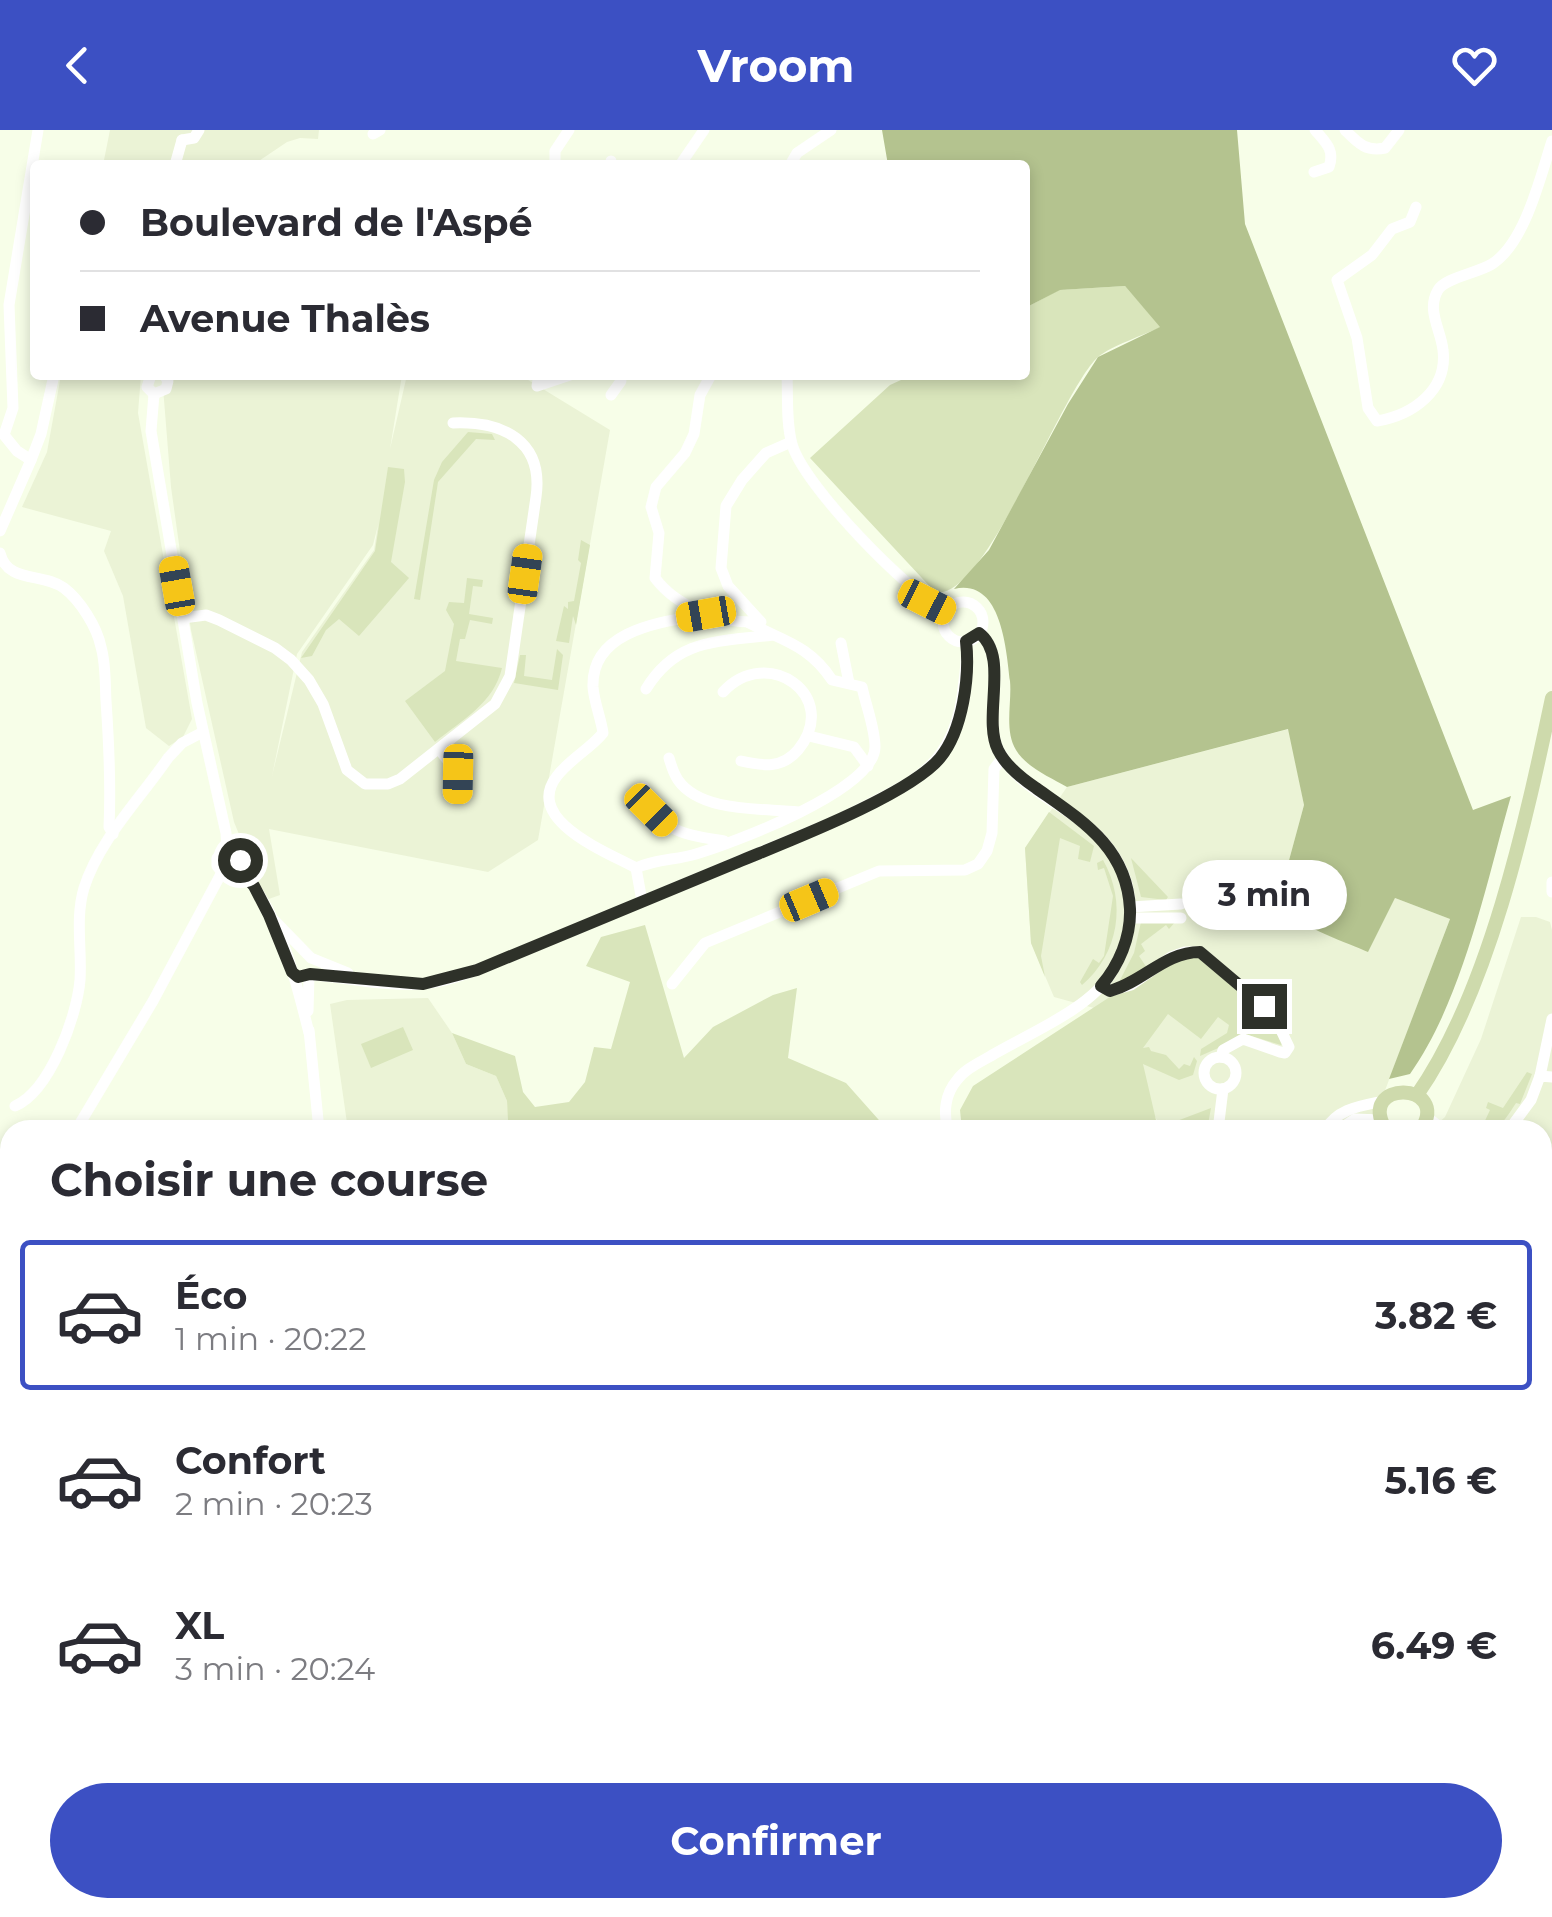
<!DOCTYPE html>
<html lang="fr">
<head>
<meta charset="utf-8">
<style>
  body { margin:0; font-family:Montserrat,sans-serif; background:#f7f7f7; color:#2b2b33; height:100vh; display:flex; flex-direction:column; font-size:38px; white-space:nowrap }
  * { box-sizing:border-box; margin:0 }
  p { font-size:32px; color:#7c7c81 }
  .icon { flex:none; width:55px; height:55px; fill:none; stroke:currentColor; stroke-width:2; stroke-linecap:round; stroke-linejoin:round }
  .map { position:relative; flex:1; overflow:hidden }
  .side { position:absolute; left:0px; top:990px; width:1552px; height:798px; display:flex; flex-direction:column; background:#fff; border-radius:30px 30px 0 0; box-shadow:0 5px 15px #0003 }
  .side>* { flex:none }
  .hud { position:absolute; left:30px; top:30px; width:1000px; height:220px; border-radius:10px; box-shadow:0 5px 15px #0003; display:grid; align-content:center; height:220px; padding:0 50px; background:#fff }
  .end { position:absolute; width:45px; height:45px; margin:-22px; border:12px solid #2e3129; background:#fff; box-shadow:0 0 0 5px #fff }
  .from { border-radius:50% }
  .bubble { position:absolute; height:70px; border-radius:35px; background:#fff; box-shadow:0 5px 15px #0003; font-size:32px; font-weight:700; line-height:70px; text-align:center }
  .car { position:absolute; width:30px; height:60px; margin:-30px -15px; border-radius:12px; box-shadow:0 0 8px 2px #0007; background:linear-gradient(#f5c518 24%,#345 0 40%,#f5c518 0 76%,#345 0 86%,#f5c518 0) }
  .hud b { display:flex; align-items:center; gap:35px; height:95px; font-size:38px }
  .hud b+b { border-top:2px solid #e1e1e2 }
  .hud i { width:25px; height:25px; background:#2b2b33 }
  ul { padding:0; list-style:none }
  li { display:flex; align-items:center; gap:30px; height:150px; margin:0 20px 15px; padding:0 30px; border:5px solid transparent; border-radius:10px }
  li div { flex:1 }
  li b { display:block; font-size:38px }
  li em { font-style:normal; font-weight:700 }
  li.current { border-color:#3c50c3 }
  li>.icon { width:90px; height:90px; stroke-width:1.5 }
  h2 { padding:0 50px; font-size:45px; line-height:120px }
  .action { display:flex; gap:20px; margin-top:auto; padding:20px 50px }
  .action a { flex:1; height:115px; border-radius:60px; background:#3c50c3; color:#fff; font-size:40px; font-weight:700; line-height:115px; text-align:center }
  header { display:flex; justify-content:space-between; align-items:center; height:130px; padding:0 50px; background:#3c50c3; color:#fff; font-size:45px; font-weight:700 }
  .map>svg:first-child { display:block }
</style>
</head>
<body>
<header><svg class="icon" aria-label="back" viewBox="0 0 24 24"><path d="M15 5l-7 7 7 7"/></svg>Vroom<svg class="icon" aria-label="heart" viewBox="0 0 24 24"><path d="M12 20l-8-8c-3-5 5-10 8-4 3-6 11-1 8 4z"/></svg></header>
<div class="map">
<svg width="1552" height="1787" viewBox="0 0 1552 1787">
  <rect width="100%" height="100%" fill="#f7fee8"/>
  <g fill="#ebf3d6" fill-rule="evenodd">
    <path d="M110,0h209l-1,9 -18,-1 -13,4 -34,23h-150z"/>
    <path d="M61,245h80l-3,38 54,306 -9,18 -14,9 -23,-18 -23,-132 -19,-45 7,-20 -89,-24 25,-55z"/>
    <path d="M162,245h240l-12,74 17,-74h113l90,55 -72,410 -50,32 -219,-43 11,66 -14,5 -32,-78 -43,-192 -20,-143zM378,395l-4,25 -72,102 -30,124 25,-122 76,-109z"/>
    <path d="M1289,599l15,76 -16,59 8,6 -6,40 8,11 70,30 27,-53 55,21 -80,211h-208l-61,-117 -7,-5 -40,-11 -23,-54 -6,-95 42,-61z"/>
    <path d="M1521,787h15l14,5 2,8v359l-4,-4 -5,3 -1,-158h-112l15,-13 36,-78z"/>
    <path d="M428,868l24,35 14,31 30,12 11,25 2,19 -15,10h-146l-18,-126 17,-4z"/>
  </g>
  <g fill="#d9e5bb">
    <path d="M1125,156l36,41c-17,8 -50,19 -63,30 -37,33 -113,246 -163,235l-125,-134 80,-73 22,-10h113v-67l34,-18z"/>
    <path d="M468,302l24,2 3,6 -19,-1 -38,43 -18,118 -6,-1 20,-119 8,-18z"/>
    <path d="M388,337l16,2 1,13 -14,80 18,16 -50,58 -20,-17 -13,11 -14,26 -11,2 74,-107z"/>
    <path d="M581,410l9,5 -14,80 -3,-9 -4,27 -13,-2 8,-35 4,3v-7l6,-1 7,-38 -3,-3z"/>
    <path d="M467,448l16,2 -1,7 -9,-1 -4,28 24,4 -1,6 -22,-4 -5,19h-5l-4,22 46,7c-8,35 -41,53 -67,74l-30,-41 40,-30 9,-47 -8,-14 3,-8 15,1z"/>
    <path d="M557,519l6,6 -5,35 -44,-7 6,-28h6l-2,21 28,4z"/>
    <path d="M1049,682l45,34 -4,16 -12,-3 2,-13 -20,-8 -19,118 4,21 -14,-34 -6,-95z"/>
    <path d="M1131,728l37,39 -2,3 -25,-3z"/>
    <path d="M1103,730c24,42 16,94 -21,125l-2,-3 13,-23 6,4 5,-7 9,-60 -9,-28 -6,2 -1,-7z"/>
    <path d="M1176,791l-7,8 -3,-4 -25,19 4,7 -6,5 8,12 -14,11 -15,5 16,-31 7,-31z"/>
    <path d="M645,795l39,133 29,-31 60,-32 24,-7 -9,70 58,25 40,45 29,-2 2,4h-423l14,-10 -1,-19 -11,-25 -30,-12 -14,-31 63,23 8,36 12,15 34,-5 16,-20 9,-35 17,2 19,-67 -44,-16 15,-29z"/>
    <path d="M1189,823c34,4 77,61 95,89l-3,3 -33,-10 -48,21 1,-7 26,-16 2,-8 -11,-8 -17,22 -33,-25 -25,34 6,-1 2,4 15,4 13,14 5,-5 6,2 4,-9 3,4 -4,14 -14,5 -36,-16 13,56 5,7 50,-19 -4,22h-245l-2,-20 13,-24 146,-95z"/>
    <path d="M403,897l10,23 -42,18 -10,-24z"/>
    <path d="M1527,942l5,2 -12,30 -4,-1c-14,21 -15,27 -42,27l3,-4 5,1 8,-17 -4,-2 2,-6 15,6z"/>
  </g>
  <g fill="#b4c38f">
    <path d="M882,0h355l8,94 228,586 38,-14c-25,88 -48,203 -101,278l-21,5 61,-160 -55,-21 -27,54c-17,-8 -72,-26 -78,-42 -5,-12 3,-28 6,-40l-8,-6 16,-59 -16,-76 -221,58c-17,-10 -40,-19 -51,-37 -12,-20 -4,-47 -6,-69 -4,-34 -9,-103 -56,-92l35,-39 79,-146 30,-47 62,-30 -35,-41 -65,4 -35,18v-143h-137z"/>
    <path d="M1548,1155l4,4v583l-9,5 -1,-589z"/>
    <path d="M1231,1778h254l-18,9h-234z"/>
  </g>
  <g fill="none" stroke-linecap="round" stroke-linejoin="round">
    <g stroke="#fff" stroke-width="11">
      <path d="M38,0l-29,175 4,103 -9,27 13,16 14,9 10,-26 13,-59"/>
      <path d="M1345,0c13,13 21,22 40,18l14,-18"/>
      <path d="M373,4l7,-4"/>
      <path d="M182,10l12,-2 5,-8"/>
      <path d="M175,35l7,-25"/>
      <path d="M555,35v-14l14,-21"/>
      <path d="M611,35v-4"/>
      <path d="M680,35l24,-35"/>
      <path d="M790,35l7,-12 34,-23"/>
      <path d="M1314,42l15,-5c6,-17 -3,-24 -14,-37"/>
      <path d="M1416,77l-6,15 -18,7 -20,26 -35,25 20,58 11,70 9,13c36,-6 71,-31 66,-71 -2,-20 -17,-40 -5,-60 6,-12 40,-17 54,-26 33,-21 48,-86 60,-123"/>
      <path d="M151,245l-4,12 7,7"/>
      <path d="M539,245l-2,11 33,-11"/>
      <path d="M711,245l-11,20 -6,39 -9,19 -29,34 -5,20 8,26 -4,45c22,29 64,45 100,44"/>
      <path d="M787,245c1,22 -1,48 5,69 11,41 116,148 154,168"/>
      <path d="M154,264l-3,37 46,272 29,130 1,17"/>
      <path d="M154,264l12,-5 2,-8 -4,-6"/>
      <path d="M611,265l10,-14"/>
      <path d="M0,401l31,-71"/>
      <path d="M0,423c8,31 42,19 64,35 16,12 33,39 37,59 5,17 4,37 5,54 3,43 5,84 3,126l4,7"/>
      <circle cx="963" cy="492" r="20"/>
      <path d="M706,484c-43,8 -115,15 -113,73 1,15 8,31 10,46 -13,16 -33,26 -46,43 -34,44 50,76 79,92 20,-9 40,-8 60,-14 37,-11 179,-64 179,-107 0,-19 -9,-41 -13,-60l-30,-7c-23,-35 -49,-39 -83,-57"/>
      <path d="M183,488l23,-3 13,5 56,28 16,12 18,20 14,24 24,66 18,14h23l12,-5 95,-75 15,-28 26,-179c8,-56 -33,-76 -83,-74"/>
      <path d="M761,492l-33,-36 -7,-18 5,-62 16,-26 24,-27 25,-11"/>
      <path d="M841,513l8,40"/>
      <path d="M646,559c31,-51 72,-47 127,-54"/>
      <path d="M723,562c44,-48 119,4 75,58 -16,19 -35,16 -57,11"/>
      <path d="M809,606l45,11 14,19"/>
      <path d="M439,619l19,25v23"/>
      <path d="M669,628c2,7 5,16 9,22 23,33 85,28 120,32"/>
      <path d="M644,657c13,45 38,47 80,54"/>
      <path d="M239,738c41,44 56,109 70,165"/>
      <path d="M636,738l6,33"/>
      <path d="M222,742l-5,-6v-8l10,-8"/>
      <path d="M1552,752v10"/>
      <path d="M1130,777l51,-3"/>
      <path d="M1131,788h50"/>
      <path d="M275,791l36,37 37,15"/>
      <path d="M311,845c35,2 76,12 110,9 20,-1 42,-9 61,-16l358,-149c63,-34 110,-44 122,-122 2,-19 6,-37 4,-56"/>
      <path d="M672,854l33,-41 174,-72 86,-1 13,-6 9,-13 5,-18 2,-64 9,-12"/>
      <path d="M1101,856l9,5 21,-6 40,-28 14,-5h15l64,54 15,20 10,21 -4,6 -5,-1 -37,-13 -20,11 -2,7"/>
      <path d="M308,881l1,-35"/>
      <path d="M309,900l10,100"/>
      <circle cx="1220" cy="943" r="16"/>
      <path d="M1540,946l12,-57"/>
      <path d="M15,976c35,-15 62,-90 65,-126 2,-31 -5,-62 4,-92 15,-48 56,-89 84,-130l14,-15 21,-11"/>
      <path d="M1427,987l17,13"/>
      <path d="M76,1000l77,-129 69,-129"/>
      <path d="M948,1000c-5,-17 -3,-36 9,-50 9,-12 24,-18 37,-26 36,-21 97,-46 118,-82 16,-27 23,-57 15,-88 -23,-77 -102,-78 -129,-135 -16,-33 12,-93 -19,-116"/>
      <path d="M1218,1000l5,-41"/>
      <path d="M1325,1000c13,-22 36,-24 59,-29"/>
      <path d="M1338,1000l17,-11 26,1"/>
      <path d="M1509,1000l22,-30 9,-24 12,1"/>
      <path d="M0,1089l10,-10"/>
      <path d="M1542,1140l10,-15"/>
      <path d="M3,1244l7,55"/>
      <path d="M0,1376l10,-2"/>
      <path d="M0,1495l10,6"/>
      <path d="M0,1775l10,1"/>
      <path d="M18,1778l76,9"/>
      <path d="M103,1778v9"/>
      <path d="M300,1778l7,9"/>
      <path d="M517,1778l1,9"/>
      <path d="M604,1778l2,9"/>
      <path d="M672,1778l14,9"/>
      <path d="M187,1787l11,-6 14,6"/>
      <path d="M438,1787l5,-9"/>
      <path d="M697,1787l13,-9"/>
    </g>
    <g stroke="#cedaac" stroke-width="14">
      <path d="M1417,965c72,-103 109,-274 135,-397"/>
      <path d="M1386,1000c-31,-51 66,-49 35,0"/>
      <path d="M949,1787l1,-9"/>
    </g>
  </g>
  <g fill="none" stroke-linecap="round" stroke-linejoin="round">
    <path stroke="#2e3129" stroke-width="12" d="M240,730l-2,8 16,18 15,29 23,57 6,5 12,-3 113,10 54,-14c87,-36 174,-72 261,-108 48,-20 170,-66 202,-104 23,-28 30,-82 26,-117l13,-8c31,23 3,84 19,117 8,16 23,28 38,38 45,32 91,59 94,121 1,28 -11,56 -29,77l9,5c33,-9 55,-39 90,-39l64,54"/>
  </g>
</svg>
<i class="end from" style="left:240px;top:730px"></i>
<i class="end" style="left:1264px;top:876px"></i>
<div class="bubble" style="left:1182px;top:730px;width:165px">3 min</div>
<i class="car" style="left:525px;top:444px;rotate:8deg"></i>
<i class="car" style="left:177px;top:456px;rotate:350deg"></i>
<i class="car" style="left:927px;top:472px;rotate:117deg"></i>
<i class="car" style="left:706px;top:484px;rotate:260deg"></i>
<i class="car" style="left:458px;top:644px;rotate:181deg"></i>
<i class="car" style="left:651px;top:680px;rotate:135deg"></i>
<i class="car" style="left:809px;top:770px;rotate:67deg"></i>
<div class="hud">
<b><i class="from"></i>Boulevard de l'Aspé</b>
<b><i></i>Avenue Thalès</b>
</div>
<section class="side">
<h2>Choisir une course</h2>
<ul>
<li class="current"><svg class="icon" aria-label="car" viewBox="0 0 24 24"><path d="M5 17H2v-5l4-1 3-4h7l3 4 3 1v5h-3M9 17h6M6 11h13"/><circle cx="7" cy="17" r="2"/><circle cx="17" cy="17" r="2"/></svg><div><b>Éco</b><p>1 min · 20:22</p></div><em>3.82 €</em></li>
<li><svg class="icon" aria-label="car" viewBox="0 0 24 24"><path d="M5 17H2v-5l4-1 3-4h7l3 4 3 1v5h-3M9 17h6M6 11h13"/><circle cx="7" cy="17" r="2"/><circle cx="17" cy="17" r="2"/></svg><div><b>Confort</b><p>2 min · 20:23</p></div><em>5.16 €</em></li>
<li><svg class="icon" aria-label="car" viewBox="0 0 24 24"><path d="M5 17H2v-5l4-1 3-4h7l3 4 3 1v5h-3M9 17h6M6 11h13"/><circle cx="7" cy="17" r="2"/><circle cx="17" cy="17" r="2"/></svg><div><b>XL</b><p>3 min · 20:24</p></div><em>6.49 €</em></li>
</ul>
<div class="action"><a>Confirmer</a></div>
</section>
</div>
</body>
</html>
